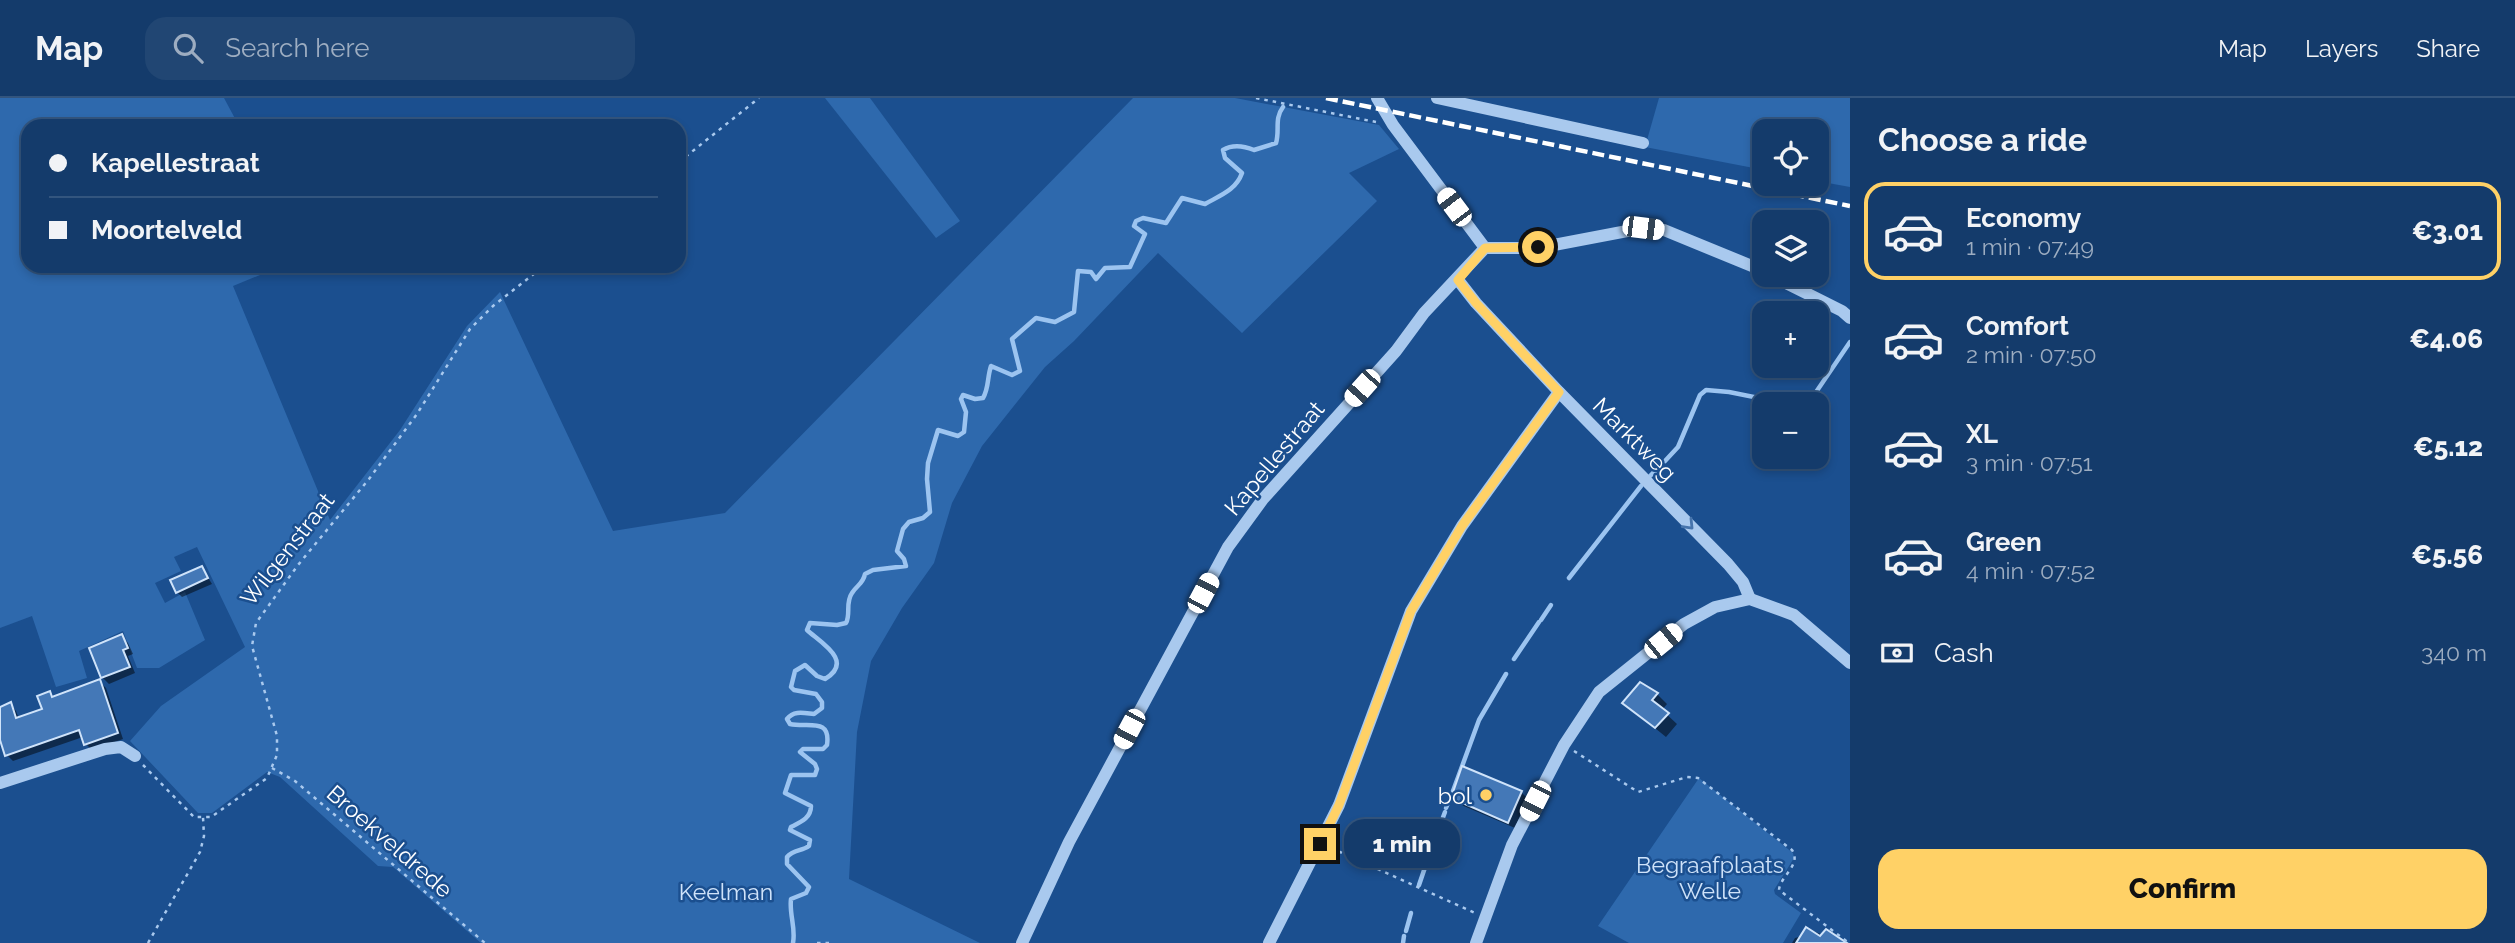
<!DOCTYPE html>
<html lang="en">
<head>
<meta charset="utf-8">
<style>
  body { margin:0; font-family:Raleway,sans-serif; background:#214673; color:#f1f3f6; height:100vh; display:flex; flex-direction:column; font-size:26px; white-space:nowrap }
  * { box-sizing:border-box; margin:0 }
  p { font-size:23px; color:#9dadc1 }
  .icon { flex:none; width:38px; height:38px; fill:none; stroke:currentColor; stroke-width:2; stroke-linecap:round; stroke-linejoin:round }
  .map { position:relative; flex:1; overflow:hidden }
  .drawer { display:flex; flex-direction:column; background:#143b6b; width:665px }
  .drawer>* { flex:none }
  .top-card { position:absolute; left:21px; top:21px; width:665px; height:154px; border-radius:21px; box-shadow:0 4px 10px #0003,0 0 0 2px #33557e; display:grid; align-content:center; height:154px; padding:0 28px; background:#143b6b }
  .buttons { position:absolute; left:1752px; top:21px; display:grid; gap:14px }
  .buttons a { display:grid; place-items:center; width:77px; height:77px; border-radius:14px; background:#143b6b; box-shadow:0 4px 10px #0003,0 0 0 2px #33557e; font-size:35px }
  .end { position:absolute; width:32px; height:32px; margin:-16px; border:9px solid #ffd166; background:#111; box-shadow:0 0 0 4px #111 }
  .from { border-radius:50% }
  .bubble { position:absolute; height:49px; border-radius:21px; background:#143b6b; box-shadow:0 4px 10px #0003,0 0 0 2px #33557e; font-size:23px; font-weight:800; line-height:49px; text-align:center }
  .car { position:absolute; width:21px; height:42px; margin:-21px -10px; border-radius:9px; box-shadow:0 0 5px 2px #0007; background:linear-gradient(#fff 24%,#345 0 40%,#fff 0 76%,#345 0 86%,#fff 0) }
  .top-card b { display:flex; align-items:center; gap:24px; height:66px; font-size:26px }
  .top-card b+b { border-top:2px solid #33557e }
  .top-card i { width:18px; height:18px; background:#f1f3f6 }
  ul { padding:0; list-style:none }
  li { display:flex; align-items:center; gap:21px; height:98px; margin:0 14px 10px; padding:0 14px; border:4px solid transparent; border-radius:21px }
  li div { flex:1 }
  li b { display:block; font-size:26px }
  li em { font-style:normal; font-weight:800 }
  li.on { border-color:#ffd166 }
  li>.icon { width:63px; height:63px; stroke-width:1.5 }
  h2 { padding:0 28px; font-size:32px; line-height:84px }
  .pay { display:flex; align-items:center; gap:18px; height:77px; padding:0 28px; font-size:26px }
  .pay p { margin-inline-start:auto }
  .cta { display:flex; gap:14px; margin-top:auto; padding:14px 28px }
  .cta a { flex:1; height:80px; border-radius:21px; background:#ffd166; color:#111; font-size:28px; font-weight:800; line-height:80px; text-align:center }
  header { display:flex; align-items:center; gap:42px; box-sizing:border-box; height:98px; padding:0 35px; background:#143b6b; border-bottom:2px solid #33557e }
  header strong { font-size:33px }
  nav { display:flex; gap:38px; margin-inline-start:auto; font-size:24px }
  .search { width:490px; height:63px; background:#214673; display:flex; align-items:center; gap:18px; box-sizing:border-box; padding:0 24px; border-radius:21px; color:#9dadc1; font-size:26px }
  main { display:flex; flex:1; min-height:0 }
  .map>svg:first-child { display:block }
</style>
</head>
<body>
<header>
<strong>Map</strong>
<div class="search"><svg class="icon" aria-label="search" viewBox="0 0 24 24"><circle cx="10" cy="10" r="6"/><path d="M15 15l6 6"/></svg>Search here</div>
<nav><a>Map</a><a>Layers</a><a>Share</a></nav>
</header>
<main>
<div class="map">
<svg width="1850" height="845" viewBox="0 0 1850 845">
  <rect width="100%" height="100%" fill="#1b4f8f"/>
  <g fill="#2e69ad">
    <path d="M0,0h224l15,28h-211v140h254l-49,20 97,234 70,-90 67,-104 33,-34 113,239 112,-18 408,-415h102l144,27 20,24 -50,24 28,28 -135,132 -84,-80 -84,88 -29,26 -63,79 -30,57 -18,60 -32,45 -31,53 -14,71 -8,147 131,64h-499l-88,-76 -15,-1 -98,-89 -13,-5 -55,41h-14l-68,-72 31,-35 84,-59 -48,-100 -23,10 7,14 -26,12 10,20 20,-11 20,48 -46,28h-22l-14,-37 -44,20 8,27 -31,9 -24,-71 -32,12z"/>
    <path d="M825,0h45l90,123 -24,17z"/>
    <path d="M1659,0h191v89l-33,-6 -1,-50h-52v39l-119,-23z"/>
    <path d="M1699,680l94,75 1,5 -20,32 1,4 26,19 -18,30h-154l-31,-17z"/>
  </g>
  <g fill="#0007">
    <path d="M202,470l10,16 -30,13 -5,-5z"/>
    <path d="M122,539l6,6 5,11 -5,2 7,17 -26,11 -7,-7z"/>
    <path d="M99,583l7,7 17,51 -31,11 -6,-6 -3,-7 -70,24 -6,-6 -7,-20v-26l10,-5 6,7 3,8 25,-9 6,-16 5,4z"/>
    <path d="M1640,586l17,10 10,10 -5,6 15,14 -11,13 -42,-34z"/>
    <path d="M1521,694l6,6 -12,30 -56,-24 -6,-6z"/>
    <path d="M1807,831l33,12 3,2h-51l3,-5 8,-2z"/>
  </g>
  <g fill="none" stroke-linecap="round" stroke-linejoin="round">
    <g stroke="#9cc4f0" stroke-width="4.5">
      <path d="M1802,306l8,-3 40,-59"/>
      <path d="M1665,363l13,-14 22,-52 6,-5 23,2 60,12"/>
      <path d="M1650,378l9,-9"/>
      <path d="M1569,480l72,-92"/>
      <path d="M1541,522l10,-15"/>
      <path d="M1514,561l25,-37"/>
      <path d="M1453,693l26,-71 27,-46"/>
      <path d="M1446,710l5,-12"/>
      <path d="M1436,738l9,-24"/>
      <path d="M1419,787l15,-44"/>
      <path d="M1406,833l5,-18"/>
      <path d="M793,845c3,-15 -4,-29 -2,-44l15,-6 3,-6 -22,-23v-7c6,-7 15,-6 22,-11l1,-6 -20,-10 1,-3c10,-5 20,-9 20,-21l-26,-13 6,-18h24l2,-6 -2,-5 -15,-12 3,-3h20l4,-4c4,-28 -19,-17 -37,-21l-3,-5c7,-9 17,-6 27,-5l8,-6v-6l-6,-8 -22,-4 -3,-3 4,-16 10,-6 12,11 8,3c30,-18 -5,-37 -18,-49l3,-7 27,2 9,-2c5,-9 -1,-20 6,-30 5,-8 11,-9 13,-19l8,-4 33,-4 -2,-7 -7,-8 6,-22 6,-7 14,-4 7,-6 -3,-33 1,-16 10,-33 20,6 6,-4 2,-20 -5,-13 2,-4 12,4 8,-1c6,-10 4,-20 8,-32l21,9 8,-4 -8,-32 24,-21 19,4 19,-10 4,-41 13,1 5,7 9,-11 25,-1 15,-33 -11,-8 2,-5 7,-3 23,5 16,-25 23,6c16,-9 31,-14 37,-31l-17,-15 -2,-8c10,-6 21,-4 31,0l22,-7c4,-13 -2,-24 7,-36"/>
      <path d="M1403,845l1,-7"/>
    </g>
  </g>
  <g fill="#4478b7" stroke="#cfe3fa" stroke-width="2">
    <path d="M202,468l6,12 -32,15 -6,-13z"/>
    <path d="M122,536l6,14 -5,2 7,17 -29,11 -12,-30z"/>
    <path d="M100,581l18,54 -34,12 -5,-15 -74,26 -5,-16v-33l11,-5 5,16 26,-9 -5,-13 13,-5 2,6z"/>
    <path d="M1640,584l18,11 -6,7 17,13 -14,15 -33,-25z"/>
    <path d="M1462,668l60,25 -14,32 -57,-25z"/>
    <path d="M1806,829l14,9 6,-7 21,14h-51z"/>
  </g>
  <g fill="none" stroke-linecap="round" stroke-linejoin="round">
    <g stroke="#a9c9ee" stroke-width="2.5" stroke-dasharray="3.5 5" stroke-linecap="butt">
      <path d="M1256,0l120,24"/>
      <path d="M679,64l80,-64"/>
      <path d="M1574,653l64,41 49,-15 11,1 94,72c10,15 -12,26 -13,40l70,53"/>
      <path d="M143,667l51,52h17l56,-39 10,-23v-19l-25,-90 4,-23 42,-58 71,-86 48,-65 53,-85 23,-23 51,-40"/>
      <path d="M272,670l23,13 190,162"/>
      <path d="M1331,750l144,65"/>
      <path d="M148,845l52,-91 4,-16 -1,-19"/>
      <path d="M817,845h15"/>
    </g>
    <g stroke="#a9c9ee" stroke-width="12">
      <path d="M1377,0l16,27 92,123"/>
      <path d="M1437,0l206,45"/>
      <path d="M1770,177l72,36 8,7"/>
      <path d="M1458,182l18,23 83,89 169,172 15,18 7,17"/>
      <path d="M0,685l105,-34 16,-2 14,9"/>
      <path d="M1022,845l47,-101 159,-295 35,-48 133,-148 28,-38 61,-65h53l105,-20 21,2 100,41"/>
      <path d="M1269,845l70,-138 72,-194 51,-85 97,-134"/>
      <path d="M1476,845l36,-98 52,-100 35,-53 85,-68 31,-17 35,-8 44,16 56,48"/>
    </g>
    <path stroke="#fff" stroke-width="4.5" stroke-dasharray="12 5" stroke-linecap="butt" d="M1326,0l524,108"/>
  </g>
  <defs><path id="oneway-chevron" d="M-2-3.5L2.5 0L-2 3.5" fill="none" stroke-width="1.6" stroke-linecap="round" stroke-linejoin="round" transform="scale(1.75)"/></defs>
  <use stroke="#4674ac" href="#oneway-chevron" transform="translate(1689 427) rotate(46)"/>
  <g fill="none" stroke-linecap="round" stroke-linejoin="round">
    <path stroke="#ffd166" stroke-width="9" d="M1320,746l19,-39 72,-194 51,-85 97,-134 -83,-89 -18,-23 27,-32 53,-1"/>
  </g>
  <circle fill="#ffd166" stroke="#1b4f8f" stroke-width="2.5" cx="1486" cy="697" r="7"/>
  <g text-anchor="middle" dominant-baseline="central" stroke-width="5" stroke-linejoin="round" paint-order="stroke">
    <g font-size="23" fill="#fff" stroke="#1b4f8f">
      <text transform="translate(1635 341) rotate(45)">Marktweg</text>
      <text transform="translate(1274 360) rotate(-50)">Kapellestraat</text>
      <text transform="translate(287 451) rotate(-52)">Wilgenstraat</text>
      <text transform="translate(390 743) rotate(41)">Broekveldrede</text>
    </g>
    <g font-size="23" fill="#fff" stroke="#1b4f8f" text-anchor="end">
      <text x="1472" y="697">bol</text>
    </g>
    <g font-size="23" fill="#cfe3fa" stroke="#1b4f8f">
      <text x="1710" y="766">Begraafplaats<tspan x="1710" dy="26">Welle</tspan></text>
      <text x="726" y="793">Keelman</text>
    </g>
  </g>
</svg>
<div class="buttons">
<a><svg class="icon" aria-label="locate" viewBox="0 0 24 24"><circle cx="12" cy="12" r="6"/><path d="M12 2v4M12 18v4M2 12h4M18 12h4"/></svg></a>
<a><svg class="icon" aria-label="layers" viewBox="0 0 24 24"><path d="M12 4l9 5-9 5-9-5zM3 14l9 5 9-5"/></svg></a>
<a>+</a>
<a>−</a>
</div>
<i class="end from" style="left:1538px;top:149px"></i>
<i class="end" style="left:1320px;top:746px"></i>
<div class="bubble" style="left:1344px;top:721px;width:116px">1 min</div>
<i class="car" style="left:1454px;top:109px;rotate:323deg"></i>
<i class="car" style="left:1643px;top:130px;rotate:97deg"></i>
<i class="car" style="left:1362px;top:290px;rotate:222deg"></i>
<i class="car" style="left:1203px;top:495px;rotate:28deg"></i>
<i class="car" style="left:1663px;top:543px;rotate:51deg"></i>
<i class="car" style="left:1129px;top:631px;rotate:208deg"></i>
<i class="car" style="left:1535px;top:703px;rotate:207deg"></i>
<div class="top-card">
<b><i class="from"></i>Kapellestraat</b>
<b><i></i>Moortelveld</b>
</div>
</div>
<section class="drawer">
<h2>Choose a ride</h2>
<ul>
<li class="on"><svg class="icon" aria-label="car" viewBox="0 0 24 24"><path d="M5 17H2v-5l4-1 3-4h7l3 4 3 1v5h-3M9 17h6M6 11h13"/><circle cx="7" cy="17" r="2"/><circle cx="17" cy="17" r="2"/></svg><div><b>Economy</b><p>1 min · 07:49</p></div><em>€3.01</em></li>
<li><svg class="icon" aria-label="car" viewBox="0 0 24 24"><path d="M5 17H2v-5l4-1 3-4h7l3 4 3 1v5h-3M9 17h6M6 11h13"/><circle cx="7" cy="17" r="2"/><circle cx="17" cy="17" r="2"/></svg><div><b>Comfort</b><p>2 min · 07:50</p></div><em>€4.06</em></li>
<li><svg class="icon" aria-label="car" viewBox="0 0 24 24"><path d="M5 17H2v-5l4-1 3-4h7l3 4 3 1v5h-3M9 17h6M6 11h13"/><circle cx="7" cy="17" r="2"/><circle cx="17" cy="17" r="2"/></svg><div><b>XL</b><p>3 min · 07:51</p></div><em>€5.12</em></li>
<li><svg class="icon" aria-label="car" viewBox="0 0 24 24"><path d="M5 17H2v-5l4-1 3-4h7l3 4 3 1v5h-3M9 17h6M6 11h13"/><circle cx="7" cy="17" r="2"/><circle cx="17" cy="17" r="2"/></svg><div><b>Green</b><p>4 min · 07:52</p></div><em>€5.56</em></li>
</ul>
<div class="pay"><svg class="icon" aria-label="cash" viewBox="0 0 24 24"><path d="M3 7h18v10H3z"/><circle cx="12" cy="12" r="2"/></svg>Cash<p>340 m</p></div>
<div class="cta"><a>Confirm</a></div>
</section>
</main>
</body>
</html>
